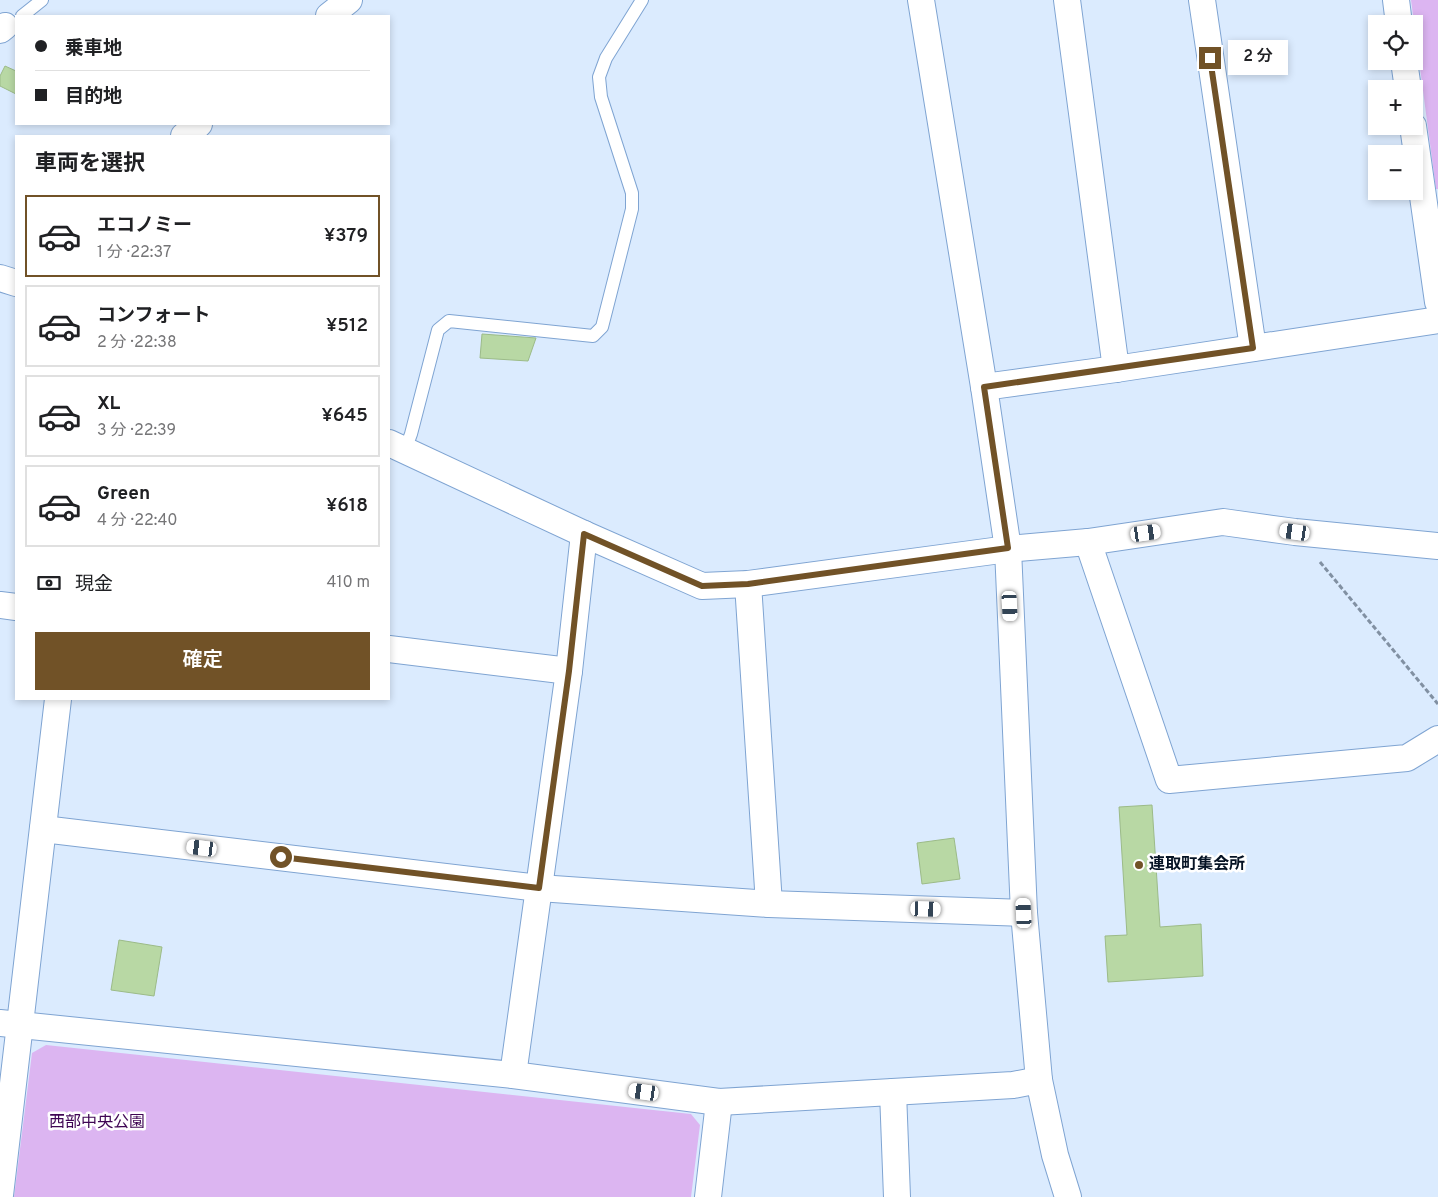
<!DOCTYPE html>
<html lang="ja">
<head>
<meta charset="utf-8">
<style>
  body { margin:0; font-family:Overpass,"Noto Sans JP",sans-serif; background:#f6f6f6; color:#202124; height:100vh; display:flex; flex-direction:column; font-size:19px; white-space:nowrap }
  * { box-sizing:border-box; margin:0 }
  p { font-size:16px; color:#757577 }
  .icon { flex:none; width:28px; height:28px; fill:none; stroke:currentColor; stroke-width:2; stroke-linecap:round; stroke-linejoin:round }
  .map { position:relative; flex:1; overflow:hidden }
  .details { position:absolute; left:15px; top:135px; width:375px; height:565px; display:flex; flex-direction:column; background:#fff; border-radius:0px; box-shadow:0 2px 8px #0003 }
  .details>* { flex:none }
  .banner { position:absolute; left:15px; top:15px; width:375px; height:110px; border-radius:0px; box-shadow:0 2px 8px #0003; display:grid; align-content:center; height:110px; padding:0 20px; background:#fff }
  .tools { position:absolute; left:1368px; top:15px; display:grid; gap:10px }
  .tools a { display:grid; place-items:center; width:55px; height:55px; border-radius:0px; background:#fff; box-shadow:0 2px 8px #0003; font-size:25px }
  .end { position:absolute; width:22px; height:22px; margin:-11px; border:6px solid #715227; background:#fff; box-shadow:0 0 0 2px #fff }
  .from { border-radius:50% }
  .bubble { position:absolute; height:35px; border-radius:0px; background:#fff; box-shadow:0 2px 8px #0003; font-size:16px; font-weight:600; line-height:35px; text-align:center }
  .car { position:absolute; width:15px; height:30px; margin:-15px -8px; border-radius:6px; box-shadow:0 0 4px 1px #0007; background:linear-gradient(#fff 24%,#345 0 40%,#fff 0 76%,#345 0 86%,#fff 0) }
  .banner b { display:flex; align-items:center; gap:18px; height:48px; font-size:19px }
  .banner b+b { border-top:1px solid #e0e0e0 }
  .banner i { width:12px; height:12px; background:#202124 }
  ul { padding:0; list-style:none }
  li { display:flex; align-items:center; gap:15px; height:82px; margin:0 10px 8px; padding:0 10px; border:2px solid #e0e0e0; border-radius:0px }
  li div { flex:1 }
  li b { display:block; font-size:19px }
  li em { font-style:normal; font-weight:600 }
  li.selected { border-color:#715227 }
  li>.icon { width:45px; height:45px; stroke-width:1.5 }
  h2 { padding:0 20px; font-size:22px; line-height:60px }
  .pay { display:flex; align-items:center; gap:12px; height:55px; padding:0 20px; font-size:19px }
  .pay p { margin-inline-start:auto }
  .cta { display:flex; gap:10px; margin-top:auto; padding:10px 20px }
  .cta a { flex:1; height:58px; border-radius:0px; background:#715227; color:#fff; font-size:20px; font-weight:600; line-height:58px; text-align:center }
  .map>svg:first-child { display:block }
</style>
</head>
<body>
<div class="map">
<svg width="1438" height="1197" viewBox="0 0 1438 1197">
  <rect width="100%" height="100%" fill="#dbebfe"/>
  <g fill="#dcb5f1">
    <path d="M1411,0h27v189h-2z"/>
    <path d="M46,1045l645,69 9,11 -9,72h-677l18,-144z"/>
  </g>
  <g fill="#b8d8a4" stroke="#9cbb88">
    <path d="M5,66l11,5v23l-16,-8v-10z"/>
    <path d="M482,334l54,4 -8,23 -48,-3z"/>
    <path d="M1152,805l8,122 41,-3 2,52 -95,6 -3,-46 22,-1 -8,-128z"/>
    <path d="M954,838l6,41 -38,5 -5,-41z"/>
    <path d="M119,940l43,7 -8,49 -43,-6z"/>
  </g>
  <g fill="none" stroke-linecap="round" stroke-linejoin="round">
    <g stroke="#7fa4d2" stroke-width="14">
      <g id="lane">
        <path d="M22,16l20,-16"/>
        <path d="M405,450l6,-16 27,-104 11,-9 144,15 9,-9 30,-118v-16l-31,-96 -2,-20 7,-19 36,-58"/>
      </g>
    </g>
    <g stroke="#7fa4d2" stroke-width="28">
      <g id="street">
        <path d="M921,0l63,387 24,162 16,364 15,167 16,75 13,42"/>
        <path d="M1067,0l49,369"/>
        <path d="M1202,0l51,348"/>
        <path d="M1396,0l3,24"/>
        <path d="M329,16l20,-16"/>
        <path d="M0,30l5,-4"/>
        <path d="M1404,61l4,28"/>
        <path d="M1413,126l25,176"/>
        <path d="M184,136l15,-12"/>
        <path d="M0,278l16,5"/>
        <path d="M984,387l132,-18 322,-49"/>
        <path d="M389,443l195,91 118,52 46,-2 260,-35 80,-7 135,-20 72,10 143,14"/>
        <path d="M1088,542l81,238 238,-22 31,-19"/>
        <path d="M748,584l21,320"/>
        <path d="M0,605l16,2"/>
        <path d="M389,649l180,22"/>
        <path d="M43,829l496,59 230,16 255,9"/>
        <path d="M0,1023l513,52 206,27 294,-17 26,-5"/>
        <path d="M513,1075l56,-404 15,-137"/>
        <path d="M893,1092l4,105"/>
        <path d="M0,1195l58,-496"/>
        <path d="M708,1197l11,-95"/>
      </g>
    </g>
    <path stroke="#8190a2" stroke-width="3" stroke-dasharray="5 2.5" stroke-linecap="butt" d="M1320,562l118,142"/>
    <use href="#lane" stroke="#fff" stroke-width="12"/>
    <use href="#street" stroke="#fff" stroke-width="26"/>
  </g>
  <g fill="none" stroke-linecap="round" stroke-linejoin="round">
    <path stroke="#715227" stroke-width="6" d="M281,857l258,31 30,-217 15,-137 118,52 46,-2 260,-36 -24,-161 269,-39 -43,-290"/>
  </g>
  <circle fill="#715227" stroke="#fff" stroke-width="2" cx="1139" cy="865" r="5"/>
  <g text-anchor="middle" dominant-baseline="central" stroke-width="5" stroke-linejoin="round" paint-order="stroke">
    <g font-size="16" font-weight="bold" fill="#061324" stroke="#fff" text-anchor="start">
      <text x="1149" y="865">連取町集会所</text>
    </g>
    <g font-size="16" fill="#3f0654" stroke="#fff">
      <text x="97" y="1123">西部中央公園</text>
    </g>
  </g>
</svg>
<div class="tools">
<a><svg class="icon" aria-label="locate" viewBox="0 0 24 24"><circle cx="12" cy="12" r="6"/><path d="M12 2v4M12 18v4M2 12h4M18 12h4"/></svg></a>
<a>+</a>
<a>−</a>
</div>
<i class="end from" style="left:281px;top:857px"></i>
<i class="end" style="left:1210px;top:58px"></i>
<div class="bubble" style="left:1228px;top:40px;width:60px">2 分</div>
<i class="car" style="left:1295px;top:532px;rotate:278deg"></i>
<i class="car" style="left:1146px;top:533px;rotate:82deg"></i>
<i class="car" style="left:1010px;top:606px;rotate:177deg"></i>
<i class="car" style="left:202px;top:848px;rotate:277deg"></i>
<i class="car" style="left:926px;top:909px;rotate:92deg"></i>
<i class="car" style="left:1024px;top:913px;rotate:357deg"></i>
<i class="car" style="left:644px;top:1092px;rotate:278deg"></i>
<div class="banner">
<b><i class="from"></i>乗車地</b>
<b><i></i>目的地</b>
</div>
<section class="details">
<h2>車両を選択</h2>
<ul>
<li class="selected"><svg class="icon" aria-label="car" viewBox="0 0 24 24"><path d="M5 17H2v-5l4-1 3-4h7l3 4 3 1v5h-3M9 17h6M6 11h13"/><circle cx="7" cy="17" r="2"/><circle cx="17" cy="17" r="2"/></svg><div><b>エコノミー</b><p>1 分 · 22:37</p></div><em>¥379</em></li>
<li><svg class="icon" aria-label="car" viewBox="0 0 24 24"><path d="M5 17H2v-5l4-1 3-4h7l3 4 3 1v5h-3M9 17h6M6 11h13"/><circle cx="7" cy="17" r="2"/><circle cx="17" cy="17" r="2"/></svg><div><b>コンフォート</b><p>2 分 · 22:38</p></div><em>¥512</em></li>
<li><svg class="icon" aria-label="car" viewBox="0 0 24 24"><path d="M5 17H2v-5l4-1 3-4h7l3 4 3 1v5h-3M9 17h6M6 11h13"/><circle cx="7" cy="17" r="2"/><circle cx="17" cy="17" r="2"/></svg><div><b>XL</b><p>3 分 · 22:39</p></div><em>¥645</em></li>
<li><svg class="icon" aria-label="car" viewBox="0 0 24 24"><path d="M5 17H2v-5l4-1 3-4h7l3 4 3 1v5h-3M9 17h6M6 11h13"/><circle cx="7" cy="17" r="2"/><circle cx="17" cy="17" r="2"/></svg><div><b>Green</b><p>4 分 · 22:40</p></div><em>¥618</em></li>
</ul>
<div class="pay"><svg class="icon" aria-label="cash" viewBox="0 0 24 24"><path d="M3 7h18v10H3z"/><circle cx="12" cy="12" r="2"/></svg>現金<p>410 m</p></div>
<div class="cta"><a>確定</a></div>
</section>
</div>
</body>
</html>
